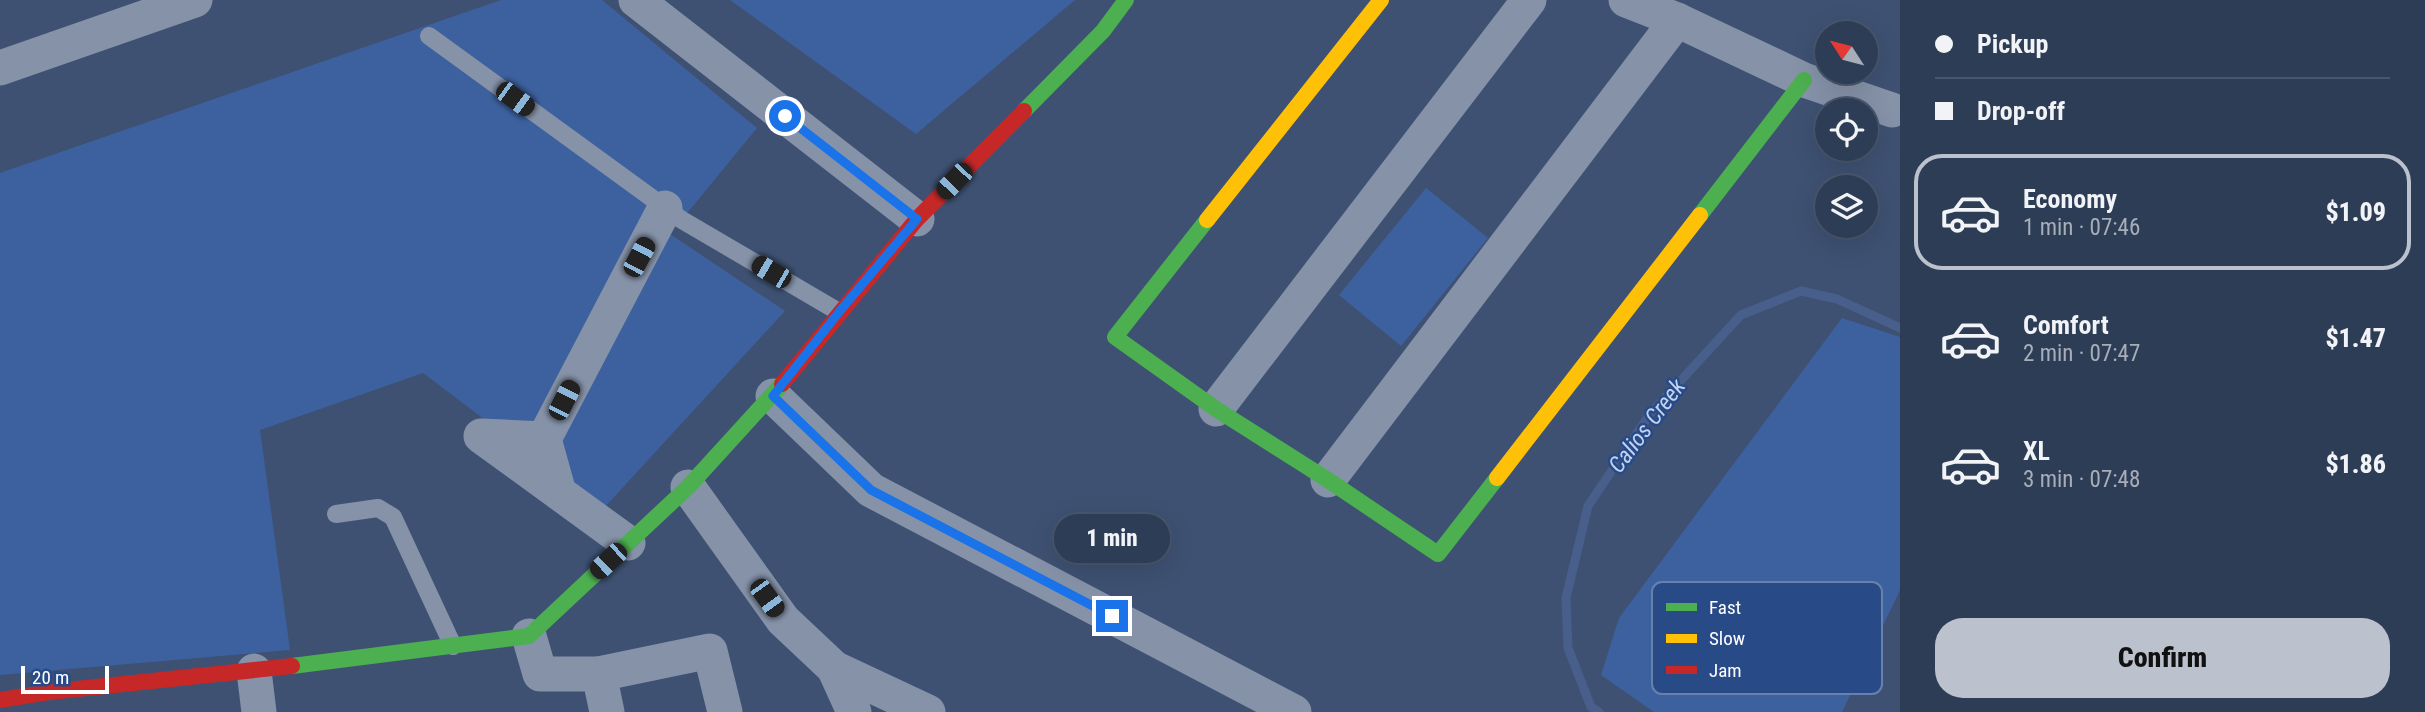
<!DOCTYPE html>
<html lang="en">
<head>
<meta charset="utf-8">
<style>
  body { margin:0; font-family:"Roboto Condensed",sans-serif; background:#36445c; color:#f1f3f6; height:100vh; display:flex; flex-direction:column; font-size:26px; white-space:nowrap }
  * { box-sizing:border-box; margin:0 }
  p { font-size:23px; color:#a7aeb9 }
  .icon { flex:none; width:38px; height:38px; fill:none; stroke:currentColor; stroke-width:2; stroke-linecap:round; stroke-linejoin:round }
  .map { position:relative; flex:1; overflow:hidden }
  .sheet { display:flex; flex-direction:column; background:#2e3d56; width:525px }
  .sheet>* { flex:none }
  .hud { display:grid; align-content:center; height:154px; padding:0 35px; background:#2e3d56 }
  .needle { width:46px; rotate:306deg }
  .tools { position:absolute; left:1815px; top:21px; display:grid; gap:14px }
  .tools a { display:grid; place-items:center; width:63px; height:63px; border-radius:50%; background:#2e3d56; box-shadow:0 7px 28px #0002,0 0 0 2px #49566c; font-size:35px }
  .scale { position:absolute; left:21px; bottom:18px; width:88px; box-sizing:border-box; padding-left:7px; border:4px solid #fff; border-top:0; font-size:19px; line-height:24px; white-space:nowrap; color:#fff; -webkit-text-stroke:5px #284b88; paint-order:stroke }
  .end { position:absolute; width:32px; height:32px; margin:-16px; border:9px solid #1a73e8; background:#fff; box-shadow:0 0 0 4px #fff }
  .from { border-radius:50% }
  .bubble { position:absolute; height:49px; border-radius:24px; background:#2e3d56; box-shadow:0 7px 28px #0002,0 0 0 2px #49566c; font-size:23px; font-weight:800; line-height:49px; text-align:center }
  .car { position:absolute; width:21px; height:42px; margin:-21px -10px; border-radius:9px; box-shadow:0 0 5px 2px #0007; background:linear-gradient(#222 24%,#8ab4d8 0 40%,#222 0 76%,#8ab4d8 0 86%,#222 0) }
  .hud b { display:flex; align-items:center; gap:24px; height:66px; font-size:26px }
  .hud b+b { border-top:2px solid #49566c }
  .hud i { width:18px; height:18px; background:#f1f3f6 }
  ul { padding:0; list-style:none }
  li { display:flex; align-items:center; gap:21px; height:116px; margin:0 14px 10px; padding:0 21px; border:4px solid transparent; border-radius:28px }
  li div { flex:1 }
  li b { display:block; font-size:26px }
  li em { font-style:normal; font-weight:800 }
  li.on { border-color:#bbc2ce }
  li>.icon { width:63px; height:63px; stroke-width:1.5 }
  .action { display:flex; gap:14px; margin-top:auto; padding:14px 35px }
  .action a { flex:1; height:80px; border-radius:28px; background:#bbc2ce; color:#111; font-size:28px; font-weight:800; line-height:80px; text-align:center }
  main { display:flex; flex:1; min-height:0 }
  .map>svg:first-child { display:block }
</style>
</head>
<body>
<main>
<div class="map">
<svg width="1900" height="712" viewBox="0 0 1900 712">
  <rect width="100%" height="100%" fill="#3e5172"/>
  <g fill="#3d619e">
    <path d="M501,0h101l155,128 -87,106 115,77 -182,198 -180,-136 -163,57 30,220 -290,25v-502z"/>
    <path d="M730,0h345l-159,134z"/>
    <path d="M1426,188l62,50 -87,108 -62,-51z"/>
    <path d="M1842,318l58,19v253l-58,122h-188l-53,-37 18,-57z"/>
  </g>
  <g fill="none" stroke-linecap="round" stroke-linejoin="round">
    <path stroke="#475f8a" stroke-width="9" d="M1599,712l-8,-5 -23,-59 -2,-50 22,-92 62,-92 91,-99 60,-24 36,8 63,29"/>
    <g stroke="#8592a8" stroke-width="18">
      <path d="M429,36l253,184 157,92"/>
      <path d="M336,514l42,-6 15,9 60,129"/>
    </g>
    <g stroke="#8592a8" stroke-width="35">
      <path d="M636,0l281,219"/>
      <path d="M1626,0l51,20 127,60 88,30"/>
      <path d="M0,68l195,-68"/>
      <path d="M773,396l98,94 423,222"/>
      <path d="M1216,409l313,-409"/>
      <path d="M544,439l121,-231"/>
      <path d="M1328,480l349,-460"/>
      <path d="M688,487l95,133 51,48 94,44"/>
      <path d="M559,493l-15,-54 -63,-3 147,107"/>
      <path d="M529,636l11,38h59l8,38"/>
      <path d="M834,668l20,44"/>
      <path d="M254,671l5,41"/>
      <path d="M599,674l111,-23 15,61"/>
    </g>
    <g stroke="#4caf50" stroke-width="16">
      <path d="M1024,111l79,-80 23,-31"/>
      <path d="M1700,215l104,-135"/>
      <path d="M1207,220l-92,117 101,72 112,71 110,74 59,-76"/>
      <path d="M292,666l237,-30 159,-149 94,-103"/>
    </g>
    <g stroke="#ffc107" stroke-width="16">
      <path d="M1207,220l174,-220"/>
      <path d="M1497,478l203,-263"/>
    </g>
    <g stroke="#c62828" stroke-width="16">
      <path d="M782,384l135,-165 107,-108"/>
      <path d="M0,700l49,-8 243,-26"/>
    </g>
  </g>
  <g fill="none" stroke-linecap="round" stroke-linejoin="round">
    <path stroke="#1a73e8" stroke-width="9" d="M785,116l132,103 -78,93 -66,84 98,94 241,126"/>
  </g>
  <g text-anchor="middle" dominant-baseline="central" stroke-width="5" stroke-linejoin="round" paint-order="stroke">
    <g font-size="23" font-style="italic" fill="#c1d3f0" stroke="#284b88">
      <text transform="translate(1647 426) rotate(-53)">Calios Creek</text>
    </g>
  </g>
  <rect x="1652" y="582" width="230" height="112" rx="10" fill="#284b88" stroke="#6881ac" stroke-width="2"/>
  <rect x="1666" y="603" width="31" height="8" fill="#4caf50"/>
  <rect x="1666" y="634" width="31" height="9" fill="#ffc107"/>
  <rect x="1666" y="666" width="31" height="8" fill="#c62828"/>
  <g font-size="19" fill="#fff">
    <text x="1709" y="614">Fast</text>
    <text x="1709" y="645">Slow</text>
    <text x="1709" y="677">Jam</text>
  </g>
</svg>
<div class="tools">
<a><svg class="needle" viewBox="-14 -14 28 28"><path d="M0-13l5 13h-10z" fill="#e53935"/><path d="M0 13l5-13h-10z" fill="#a7aeb9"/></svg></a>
<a><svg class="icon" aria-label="locate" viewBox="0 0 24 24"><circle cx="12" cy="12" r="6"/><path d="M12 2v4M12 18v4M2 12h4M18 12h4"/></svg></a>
<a><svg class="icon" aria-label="layers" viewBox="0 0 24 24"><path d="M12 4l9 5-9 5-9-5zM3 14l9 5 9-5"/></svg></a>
</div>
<div class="scale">20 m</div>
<i class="end from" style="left:785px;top:116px"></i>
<i class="end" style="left:1112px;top:616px"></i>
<div class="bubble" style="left:1054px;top:514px;width:116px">1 min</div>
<i class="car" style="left:515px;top:99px;rotate:126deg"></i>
<i class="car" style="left:954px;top:181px;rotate:224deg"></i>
<i class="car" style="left:639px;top:257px;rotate:28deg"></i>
<i class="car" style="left:771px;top:272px;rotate:300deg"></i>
<i class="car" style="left:564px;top:400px;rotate:27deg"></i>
<i class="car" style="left:608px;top:561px;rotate:227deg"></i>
<i class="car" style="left:767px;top:598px;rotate:144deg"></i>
</div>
<section class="sheet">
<div class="hud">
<b><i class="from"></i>Pickup</b>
<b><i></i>Drop-off</b>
</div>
<ul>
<li class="on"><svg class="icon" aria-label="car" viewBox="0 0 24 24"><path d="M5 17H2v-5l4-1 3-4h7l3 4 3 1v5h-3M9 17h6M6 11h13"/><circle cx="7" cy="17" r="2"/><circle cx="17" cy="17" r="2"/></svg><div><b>Economy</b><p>1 min · 07:46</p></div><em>$1.09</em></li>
<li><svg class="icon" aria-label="car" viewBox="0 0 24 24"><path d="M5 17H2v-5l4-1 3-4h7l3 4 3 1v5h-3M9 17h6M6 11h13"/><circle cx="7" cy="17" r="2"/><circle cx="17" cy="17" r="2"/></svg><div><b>Comfort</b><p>2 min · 07:47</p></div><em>$1.47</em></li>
<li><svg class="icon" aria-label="car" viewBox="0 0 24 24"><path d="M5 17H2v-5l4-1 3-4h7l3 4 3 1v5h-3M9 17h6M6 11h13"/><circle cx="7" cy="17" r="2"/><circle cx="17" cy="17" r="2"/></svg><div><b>XL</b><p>3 min · 07:48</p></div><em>$1.86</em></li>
</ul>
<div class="action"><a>Confirm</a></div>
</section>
</main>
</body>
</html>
